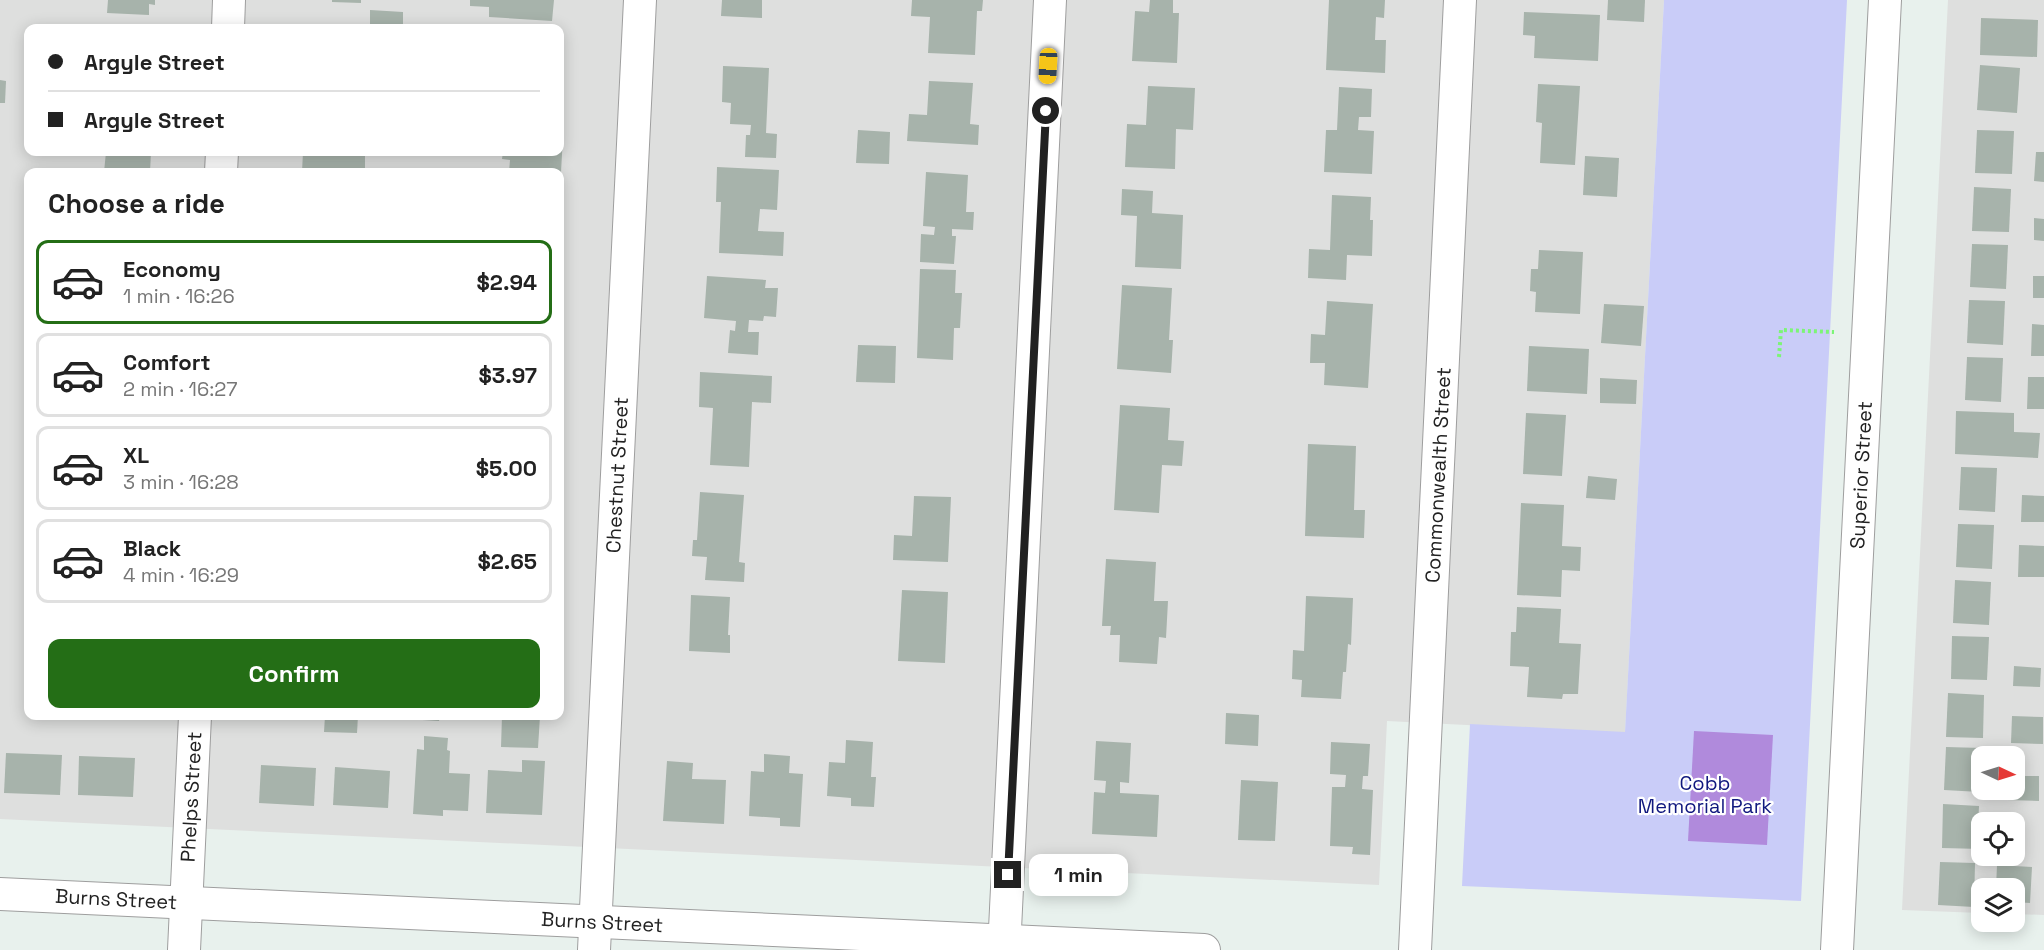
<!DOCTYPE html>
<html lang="en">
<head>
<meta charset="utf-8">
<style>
  body { margin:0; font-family:"Space Grotesk",sans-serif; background:#f2f2f2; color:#222; height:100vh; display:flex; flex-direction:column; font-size:22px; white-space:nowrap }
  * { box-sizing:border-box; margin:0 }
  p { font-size:20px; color:#767676 }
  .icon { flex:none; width:33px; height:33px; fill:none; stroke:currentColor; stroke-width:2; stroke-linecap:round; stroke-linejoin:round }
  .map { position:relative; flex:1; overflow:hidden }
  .panel { position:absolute; left:24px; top:168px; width:540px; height:552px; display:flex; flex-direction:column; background:#fff; border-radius:12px; box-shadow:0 3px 15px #0003 }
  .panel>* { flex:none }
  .top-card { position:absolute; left:24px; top:24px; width:540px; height:132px; border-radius:12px; box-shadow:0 3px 15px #0003; display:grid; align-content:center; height:132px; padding:0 24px; background:#fff }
  .needle { width:39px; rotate:94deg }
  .controls { position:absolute; left:1971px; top:746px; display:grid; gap:12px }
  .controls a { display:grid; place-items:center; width:54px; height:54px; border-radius:12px; background:#fff; box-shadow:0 3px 15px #0003; font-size:30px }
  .end { position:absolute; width:27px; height:27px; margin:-14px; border:8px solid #212121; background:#fff; box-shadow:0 0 0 3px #fff }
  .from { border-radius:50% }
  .bubble { position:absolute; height:42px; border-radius:12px; background:#fff; box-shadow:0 3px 15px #0003; font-size:20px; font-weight:700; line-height:42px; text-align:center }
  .car { position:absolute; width:18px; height:36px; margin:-18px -9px; border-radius:8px; box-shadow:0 0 4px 2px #0007; background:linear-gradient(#f5c518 24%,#345 0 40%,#f5c518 0 76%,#345 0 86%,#f5c518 0) }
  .top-card b { display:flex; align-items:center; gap:21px; height:57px; font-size:22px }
  .top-card b+b { border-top:2px solid #e0e0e0 }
  .top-card i { width:15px; height:15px; background:#222 }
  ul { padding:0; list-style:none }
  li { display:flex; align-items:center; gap:18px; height:84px; margin:0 12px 9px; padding:0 12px; border:3px solid #e0e0e0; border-radius:12px }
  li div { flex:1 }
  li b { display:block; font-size:22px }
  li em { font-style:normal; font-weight:700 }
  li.selected { border-color:#246e16 }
  li>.icon { width:54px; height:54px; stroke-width:1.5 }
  h2 { padding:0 24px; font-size:27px; line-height:72px }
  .cta { display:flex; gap:12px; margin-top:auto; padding:12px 24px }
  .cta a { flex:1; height:69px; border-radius:12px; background:#246e16; color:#fff; font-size:24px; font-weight:700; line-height:69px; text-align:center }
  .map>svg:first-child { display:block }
</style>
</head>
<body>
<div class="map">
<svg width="2044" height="950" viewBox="0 0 2044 950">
  <rect width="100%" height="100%" fill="#e8f1ed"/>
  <g fill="#dedfde" fill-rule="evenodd">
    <path d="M0,0h1664l-39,733 -238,-12 -8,164 -1379,-66zM28,28h532v124h-532zM28,172h532v544h-532z"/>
    <path d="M1948,0h96v915l-29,-1 -1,-26h-32l-1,25 -79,-3zM1982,756h32v33h-32zM1982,822h32v33h-32z"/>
  </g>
  <path fill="#c9ccf8" d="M1664,0h183l-46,901 -339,-15 8,-162 155,8z"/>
  <path fill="#b08adc" d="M1694,731l79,4 -6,110 -79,-4z"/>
  <g fill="#a7b3ab">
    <path d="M108,0h47v5l-6,-1v11l-42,-2z"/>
    <path d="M332,0h29v3l-29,-1z"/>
    <path d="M470,0h84l-2,21 -63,-4v-10l-19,-1z"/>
    <path d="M722,0h40v18l-41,-2z"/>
    <path d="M912,0h71l-1,11h-5l-2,44 -47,-2 2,-36 -19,-1z"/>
    <path d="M1150,0h23v13h6l-2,50 -45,-2 3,-50 14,1z"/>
    <path d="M1329,0h56l-1,18 -8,-1 -1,23h11l-1,33 -59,-3z"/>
    <path d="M1608,0h37l-1,22 -37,-2z"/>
    <path d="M370,10l33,2v16h-33z"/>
    <path d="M1524,12l76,3 -2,46 -64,-3 1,-22 -12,-1z"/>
    <path d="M1981,18l57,2 -1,37 -57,-2z"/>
    <path d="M448,24l37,2v2h-37z"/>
    <path d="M303,25l34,2v1h-34z"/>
    <path d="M560,65h3l-2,27h-1z"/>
    <path d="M1980,65l40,3 -3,45 -40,-3z"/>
    <path d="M723,66l46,2 -3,65 11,1 -1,24 -31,-1 1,-22h4l1,-10 -21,-1 1,-21 -9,-1z"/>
    <path d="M0,80l6,1 -1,22h-5z"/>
    <path d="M929,81l44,2 -3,41 9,1 -1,20 -71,-4 2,-27 18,1z"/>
    <path d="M1538,84l42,2 -5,79 -35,-2 2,-40 -6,-1z"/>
    <path d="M1148,86l47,2 -2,42 -17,-1 -1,40 -50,-2 2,-43 19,1z"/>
    <path d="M1339,87l33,2 -1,28h-12l-1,13 16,1 -2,43 -48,-2 2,-42h11z"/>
    <path d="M560,119h4l-3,53h-52l1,-12 -8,-1 1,-7h57z"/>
    <path d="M858,130l32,2 -1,32 -33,-1z"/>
    <path d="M1977,130l37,1 -2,43 -37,-1z"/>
    <path d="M106,152h45l-1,20h-46z"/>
    <path d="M303,152h49l-1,3 14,1v16h-63z"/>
    <path d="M2036,152h8v30l-10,-1z"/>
    <path d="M1585,156l34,2 -2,39 -34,-2z"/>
    <path d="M717,167l62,3 -2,40 -17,-1 -2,22 26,1 -1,24 -64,-3 2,-51h-5z"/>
    <path d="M926,172l42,3 -2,37h8l-1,18 -21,-1v7h4l-2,28 -34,-2 1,-28 13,1 1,-8 -12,-1z"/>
    <path d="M1974,187l37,2 -2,43 -37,-1z"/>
    <path d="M1122,189l31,2 -1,22 31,2 -2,54 -46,-2 2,-51 -16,-1z"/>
    <path d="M1332,195l39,2 -1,23h3l-1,36 -25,-1 -1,25 -38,-2 1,-29 21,1z"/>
    <path d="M2034,218l10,1v22l-10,-1z"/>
    <path d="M1972,244l36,1 -2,44 -36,-2z"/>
    <path d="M1539,250l44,2 -3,62 -45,-2 1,-20 -6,-1 1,-22h7z"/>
    <path d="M920,269l36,1 -1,23h7l-2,35h-6l-1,32 -36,-2z"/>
    <path d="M707,276l59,4 -1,8h13l-2,29 -12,-1 -1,5 -14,-1 -1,12h11l-1,23 -30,-2 2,-23 5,1 1,-10 -32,-3z"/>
    <rect x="2033" y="276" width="11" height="22"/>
    <path d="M1122,285l50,3 -3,52h4l-2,33 -54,-4z"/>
    <path d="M1969,300l36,1 -2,44 -36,-2z"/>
    <path d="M1327,301l46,3 -5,84 -44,-3 1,-22h-15l1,-29 14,1z"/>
    <path d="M1604,304l40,2 -3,40 -40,-3z"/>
    <path d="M2032,324l12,1v31h-13z"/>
    <path d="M560,328h4l-2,36 -2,-1z"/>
    <path d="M858,345l38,1 -1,37 -39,-1z"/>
    <path d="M1529,346l60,3 -2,45 -60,-3z"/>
    <path d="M1967,357l36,1 -2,44 -36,-2z"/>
    <path d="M700,372l72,4 -1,27 -19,-1 -3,65 -39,-2 3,-57 -14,-1z"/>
    <path d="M2028,377h16v32h-17z"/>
    <path d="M1600,378l37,2 -1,24 -36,-1z"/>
    <path d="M1120,405l50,3 -2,32 16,1 -2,25 -20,-1 -3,48 -45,-3z"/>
    <path d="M1956,411l58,2v19l26,1 -2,25 -83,-4z"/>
    <path d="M1526,413l40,2 -4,61 -39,-2z"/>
    <path d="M1308,444l48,2 -2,64h11l-1,28 -59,-2z"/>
    <path d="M1961,467l36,1 -2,44 -36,-2z"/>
    <path d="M1588,476l29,3 -2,21 -29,-2z"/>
    <path d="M700,492l44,3 -5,67 6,1 -1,19 -39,-2 2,-23 -15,-1 1,-16h4z"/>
    <path d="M2022,495l22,1v26h-23z"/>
    <path d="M914,496l37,1 -3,65 -55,-2 1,-25 18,1z"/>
    <path d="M1521,503l43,2 -2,41 19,1 -1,24 -18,-1 -1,27 -44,-2z"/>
    <path d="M1958,524l36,1 -2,44 -36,-2z"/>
    <path d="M2019,545l25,1v31h-26z"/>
    <path d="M1106,559l50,3 -2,39h14l-2,37 -7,-1 -2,27 -38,-2 1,-27h-10l1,-9h-9z"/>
    <path d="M1955,580l36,2 -2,43 -36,-2z"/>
    <path d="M902,590l46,2 -3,71 -47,-2z"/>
    <path d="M691,595l39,2 -2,38h2v18l-41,-2z"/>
    <path d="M1306,596l47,2 -2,47 -3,-1 -2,28h-3l-2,27 -40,-2 1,-17 -10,-1 1,-29 11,1z"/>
    <path d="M1517,607l44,2 -2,34 22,1 -3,50h-15l-1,5 -35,-2 2,-30 -19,-1 1,-34h5z"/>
    <path d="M1952,636l37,1 -2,43 -36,-1z"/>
    <path d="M2014,666l27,2 -1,19 -27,-1z"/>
    <path d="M1948,693l36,2 -1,43 -37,-1z"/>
    <path d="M1226,713l33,2 -1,31 -33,-2z"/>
    <path d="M325,716h33l-1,17 -33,-1z"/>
    <path d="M406,716h34l-1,5 -33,-2z"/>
    <path d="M502,716h38l-2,32 -37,-1z"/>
    <path d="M2012,716l31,1v27l-32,-1z"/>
    <path d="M424,736l24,2 -1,12 3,1 -1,22 21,1 -2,37 -25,-1v6l-30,-2 4,-65 7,1z"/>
    <path d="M846,740l27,2 -2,35h5l-2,30 -23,-1v-8l-24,-2 2,-34 16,1z"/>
    <path d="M1096,741l35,2 -2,40 -9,-1v11l39,2 -2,42 -65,-3 2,-42 11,1 1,-12 -12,-1z"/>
    <path d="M1331,742l39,2 -2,32h-5l-1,13 11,1 -3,65 -18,-1 1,-7 -23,-1 2,-59h13l1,-12 -16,-1z"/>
    <path d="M1946,747l36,1 -2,44 -36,-2z"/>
    <path d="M6,753l56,2 -2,40 -56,-2z"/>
    <path d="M764,754l26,2 -1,17 14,1 -3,53 -20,-1v-8l-31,-2 2,-45 13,1z"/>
    <path d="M79,756l56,2 -2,39 -55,-2z"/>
    <path d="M522,760l23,1 -3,54 -56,-2 2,-43 34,2z"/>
    <path d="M667,761l26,2 -1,16 34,1 -2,44 -61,-3z"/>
    <path d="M261,765l55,3 -2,38 -55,-3z"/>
    <path d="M335,767l55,4 -2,37 -55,-3z"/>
    <path d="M2014,776h25v25l-32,-1v-11h7z"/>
    <path d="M1241,780l37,2 -3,59 -37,-1z"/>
    <path d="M1943,804l36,2 -1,20h4v23l-40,-1z"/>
    <path d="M1940,862l35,1 -1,44 -36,-2z"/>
    <path d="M1997,865l35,2 -2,36 -16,-1v-14h-18z"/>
  </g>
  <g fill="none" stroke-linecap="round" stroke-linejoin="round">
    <g stroke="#9e9e9e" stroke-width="34">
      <g id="minor">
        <path d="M228,28l1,-28"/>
        <path d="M221,172l1,-20"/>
        <path d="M0,894l1204,56"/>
        <path d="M184,950l11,-234"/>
        <path d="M594,950l46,-950"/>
        <path d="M1004,950l46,-950"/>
        <path d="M1415,950l45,-950"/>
        <path d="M1837,950l48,-950"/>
      </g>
    </g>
    <path stroke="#7cf576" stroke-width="4" stroke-dasharray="3 3" stroke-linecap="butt" d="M1779,357l2,-27 53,2"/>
    <use href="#minor" stroke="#fff" stroke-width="32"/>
  </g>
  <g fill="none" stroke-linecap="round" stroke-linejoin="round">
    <path stroke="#212121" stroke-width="8" d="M1008,875l38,-764"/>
  </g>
  <g text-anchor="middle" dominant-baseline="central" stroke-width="4.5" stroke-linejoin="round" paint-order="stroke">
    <g font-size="20" fill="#212121" stroke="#fff">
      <text transform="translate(617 475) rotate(-87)">Chestnut Street</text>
      <text transform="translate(1438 475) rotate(-87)">Commonwealth Street</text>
      <text transform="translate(1861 475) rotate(-87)">Superior Street</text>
      <text transform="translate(191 797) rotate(-87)">Phelps Street</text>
      <text transform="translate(116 899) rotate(3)">Burns Street</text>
      <text transform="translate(602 922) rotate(3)">Burns Street</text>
    </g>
    <g font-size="20" fill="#10187e" stroke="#fff">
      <text x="1705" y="783">Cobb<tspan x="1705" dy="23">Memorial Park</tspan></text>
    </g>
  </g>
</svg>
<div class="controls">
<a><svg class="needle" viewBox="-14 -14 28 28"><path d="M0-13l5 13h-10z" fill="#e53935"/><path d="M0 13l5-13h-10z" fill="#767676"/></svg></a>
<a><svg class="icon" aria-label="locate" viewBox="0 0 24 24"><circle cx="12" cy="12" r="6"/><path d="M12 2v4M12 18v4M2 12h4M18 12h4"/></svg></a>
<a><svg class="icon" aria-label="layers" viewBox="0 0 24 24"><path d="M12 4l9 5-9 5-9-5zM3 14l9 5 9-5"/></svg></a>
</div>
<i class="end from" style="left:1046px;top:111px"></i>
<i class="end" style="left:1008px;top:875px"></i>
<div class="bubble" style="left:1029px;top:854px;width:99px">1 min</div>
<i class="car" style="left:1048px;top:66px;rotate:183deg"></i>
<div class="top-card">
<b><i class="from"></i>Argyle Street</b>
<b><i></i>Argyle Street</b>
</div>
<section class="panel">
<h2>Choose a ride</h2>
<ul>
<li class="selected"><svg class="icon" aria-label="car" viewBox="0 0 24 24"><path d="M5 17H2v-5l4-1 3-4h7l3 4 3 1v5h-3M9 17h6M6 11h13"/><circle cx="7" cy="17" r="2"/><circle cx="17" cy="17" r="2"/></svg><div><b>Economy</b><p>1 min · 16:26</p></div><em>$2.94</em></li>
<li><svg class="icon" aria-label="car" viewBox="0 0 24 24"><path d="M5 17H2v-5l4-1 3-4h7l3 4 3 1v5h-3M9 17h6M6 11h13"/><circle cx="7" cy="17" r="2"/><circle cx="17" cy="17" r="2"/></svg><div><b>Comfort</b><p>2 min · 16:27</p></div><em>$3.97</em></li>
<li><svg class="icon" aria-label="car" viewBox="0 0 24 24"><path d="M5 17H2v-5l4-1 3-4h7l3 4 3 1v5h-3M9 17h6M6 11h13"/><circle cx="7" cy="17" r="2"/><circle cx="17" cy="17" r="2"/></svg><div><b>XL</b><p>3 min · 16:28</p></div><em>$5.00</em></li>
<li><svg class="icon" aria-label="car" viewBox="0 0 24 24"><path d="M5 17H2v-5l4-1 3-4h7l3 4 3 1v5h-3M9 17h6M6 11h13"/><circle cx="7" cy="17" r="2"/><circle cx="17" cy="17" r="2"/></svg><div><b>Black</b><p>4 min · 16:29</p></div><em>$2.65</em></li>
</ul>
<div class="cta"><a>Confirm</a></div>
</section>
</div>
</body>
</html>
